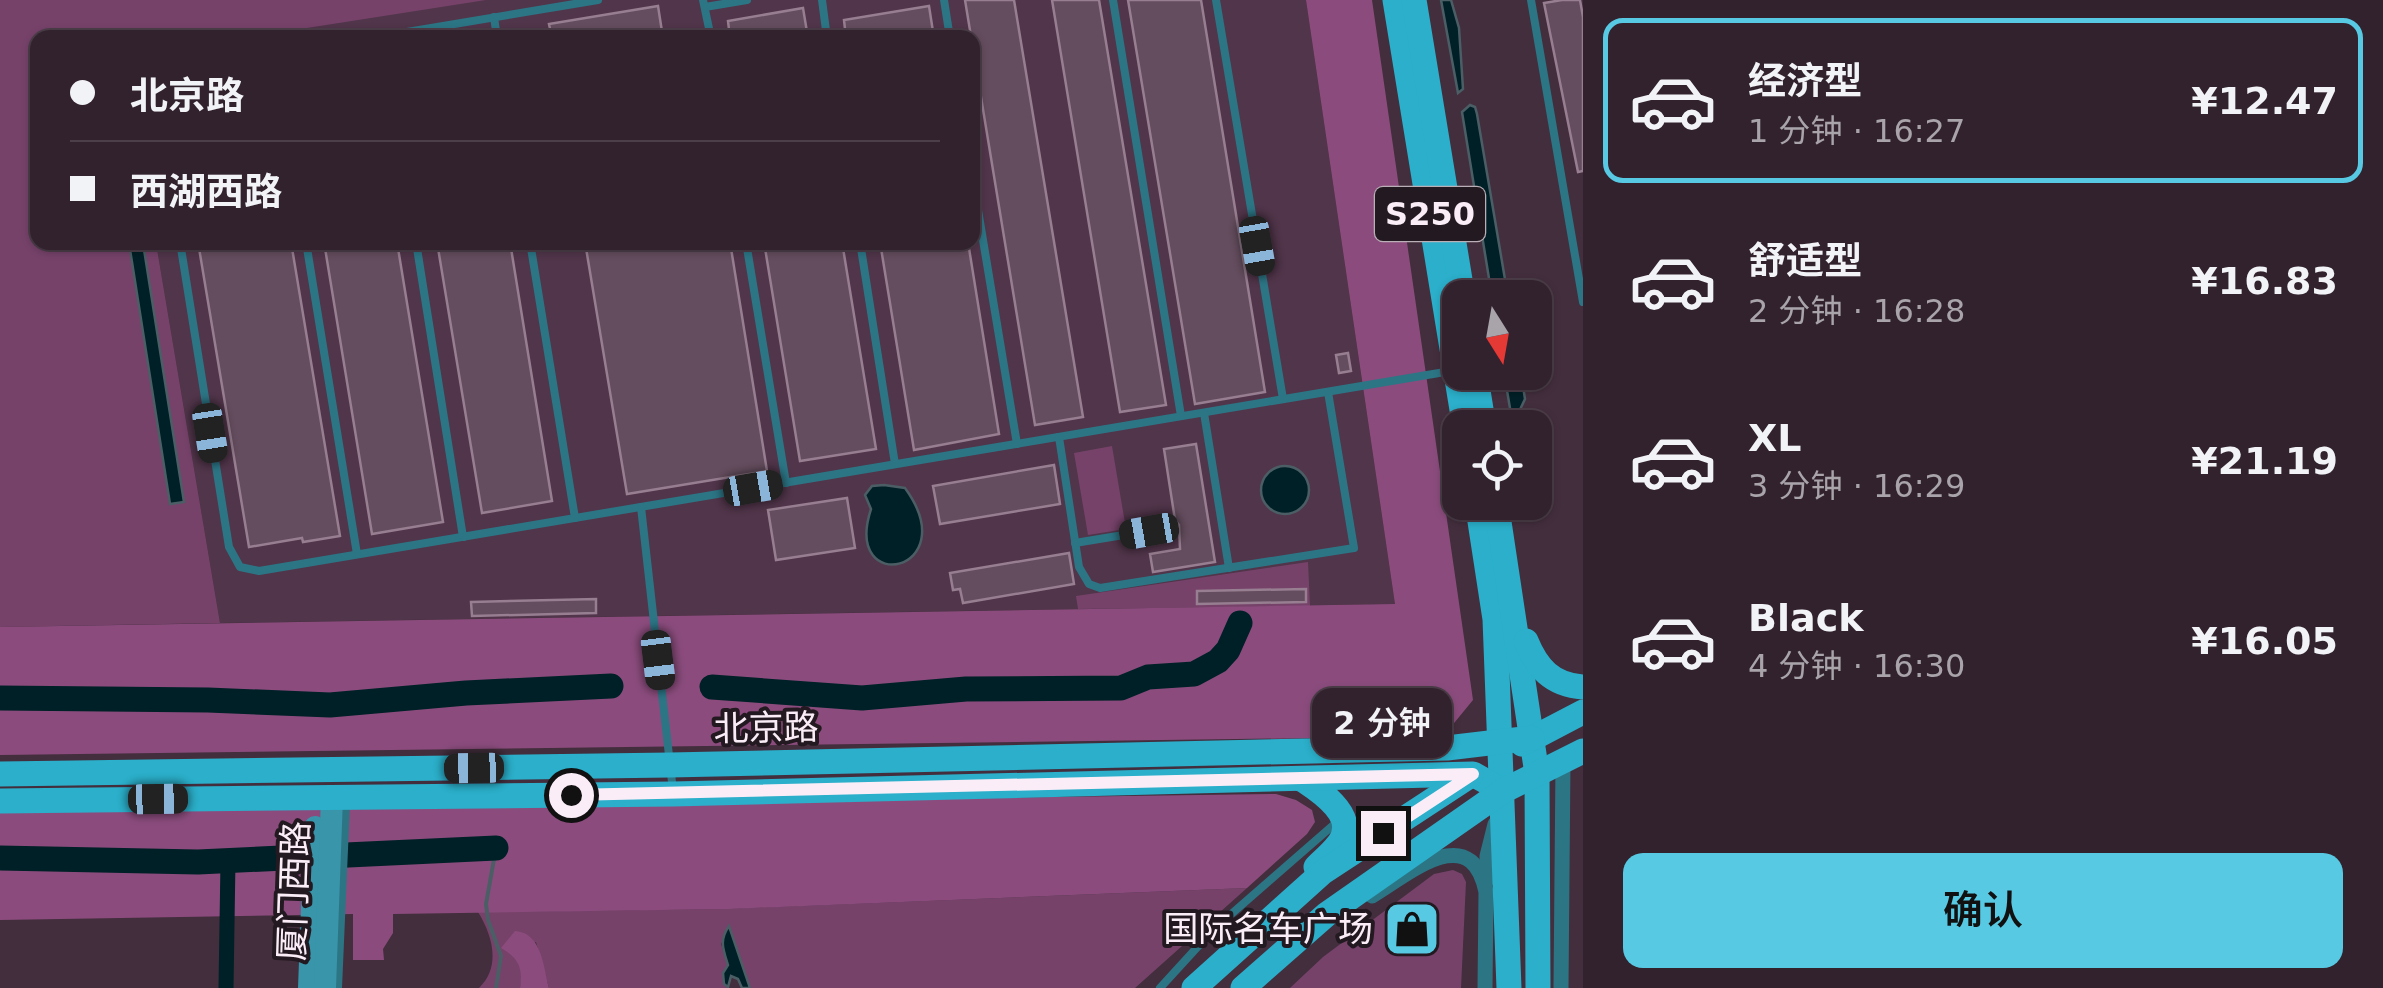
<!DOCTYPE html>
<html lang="zh">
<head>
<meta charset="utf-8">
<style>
  body { margin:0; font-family:"DejaVu Sans","Noto Sans SC",sans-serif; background:#3a2a36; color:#f1f3f6; height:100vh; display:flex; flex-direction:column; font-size:38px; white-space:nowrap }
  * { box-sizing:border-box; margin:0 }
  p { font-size:32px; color:#a8a4aa }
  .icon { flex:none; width:55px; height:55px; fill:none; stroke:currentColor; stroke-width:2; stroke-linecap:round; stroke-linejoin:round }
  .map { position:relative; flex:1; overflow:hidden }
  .sheet { display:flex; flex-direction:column; background:#32222e; width:800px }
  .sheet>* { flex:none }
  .top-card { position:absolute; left:30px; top:30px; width:950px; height:220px; border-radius:20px; box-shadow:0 2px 8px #0004,0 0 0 2px #4d3f4a; display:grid; align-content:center; height:220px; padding:0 40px; background:#32222e }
  .needle { width:65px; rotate:169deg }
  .controls { position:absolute; left:1442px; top:280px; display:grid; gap:20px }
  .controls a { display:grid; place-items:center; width:110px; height:110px; border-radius:20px; background:#32222e; box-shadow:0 2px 8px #0004,0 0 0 2px #4d3f4a; font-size:50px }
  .end { position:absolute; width:45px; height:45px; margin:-22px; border:12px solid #fbedf7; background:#111; box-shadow:0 0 0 5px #111 }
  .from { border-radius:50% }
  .bubble { position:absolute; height:70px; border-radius:20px; background:#32222e; box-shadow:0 2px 8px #0004,0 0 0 2px #4d3f4a; font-size:32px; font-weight:600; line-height:70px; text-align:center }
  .car { position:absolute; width:30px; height:60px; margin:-30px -15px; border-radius:12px; box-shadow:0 0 8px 2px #0007; background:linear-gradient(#222 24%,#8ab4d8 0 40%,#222 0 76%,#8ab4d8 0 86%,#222 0) }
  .top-card b { display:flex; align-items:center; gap:35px; height:95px; font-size:38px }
  .top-card b+b { border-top:2px solid #4d3f4a }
  .top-card i { width:25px; height:25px; background:#f1f3f6 }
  ul { padding:18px 0 0; list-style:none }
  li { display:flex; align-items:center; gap:30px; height:165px; margin:0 20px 15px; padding:0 20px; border:5px solid transparent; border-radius:20px }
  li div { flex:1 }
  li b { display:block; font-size:38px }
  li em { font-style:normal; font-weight:600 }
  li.selected { border-color:#57c9e3 }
  li>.icon { width:90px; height:90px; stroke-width:1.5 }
  .button { display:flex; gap:20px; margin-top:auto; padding:20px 40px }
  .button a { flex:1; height:115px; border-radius:20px; background:#57c9e3; color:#111; font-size:40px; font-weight:600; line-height:115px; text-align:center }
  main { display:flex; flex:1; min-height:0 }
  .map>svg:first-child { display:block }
</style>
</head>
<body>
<main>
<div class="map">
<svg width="1583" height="988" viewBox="0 0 1583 988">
  <rect width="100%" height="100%" fill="#432e3d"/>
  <path fill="#51354a" d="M0,0h1306l89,604 -1175,19 -64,-380 816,-1v-204h-934z"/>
  <g fill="#76426a">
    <path d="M0,0h486l-237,37 -211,1v204l118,1 64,380 -220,4z"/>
    <path d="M1112,446l14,83 -38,6 -14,-82z"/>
    <path d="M1308,562l2,44 -232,3 -2,-13z"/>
    <path d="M1453,870l9,4 4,8 -5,106h-171l33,-31 111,-83z"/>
    <path d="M1247,888l-112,100h-385l-21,-61 -8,17 7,22 -4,18 5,4h-180l-13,-46 -22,13 9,16 -3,17h-41c22,-21 14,-52 -1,-76l245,-3z"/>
  </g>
  <g fill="#8b4c7d">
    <path d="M1306,0h66l101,700 -23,28 -131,10 -1319,17v-128l1395,-23z"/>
    <path d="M1276,794l20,6 16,10 3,12 -8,12 -60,54 -518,21 -336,5v19l-10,16 1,11h-31v-46l-353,6v-109z"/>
    <path d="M515,931c27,2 28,35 34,57h-29c3,-20 -1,-30 -19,-40z"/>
  </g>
  <g fill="#002027" stroke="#4b5e65" stroke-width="2.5">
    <path d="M1441,0h10l8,28 4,61 -5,4z"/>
    <path d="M1470,105l5,2 2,7 31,183h-16l-30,-185z"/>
    <path d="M129,243h14l41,259 -14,2z"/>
    <path d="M1504,373h17l4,26 -8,17 -6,-2z"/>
    <circle cx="1285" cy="490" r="24"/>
    <path d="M884,485l21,3c61,84 -63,110 -34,21l-6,-14 7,-9z"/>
    <path d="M729,926l21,62h-8l-4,-9 -7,-3 -3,11 -4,-3 -1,-11 5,-8c-5,-16 -9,-25 1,-39z"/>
  </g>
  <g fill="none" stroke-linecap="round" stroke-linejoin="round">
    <path stroke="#4b5e65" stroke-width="4" d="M496,988l5,-32 -13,-36 -2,-16 10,-56"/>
    <path stroke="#002027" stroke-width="15" d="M226,988l2,-128"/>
    <g stroke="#002027" stroke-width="25">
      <path d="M712,687l150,11 104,-9 155,-1 27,-11 46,-3 24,-13 10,-11 12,-27"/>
      <path d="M0,698l208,2 122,5 136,-12 145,-7"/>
      <path d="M0,858l198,4 298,-14"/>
    </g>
  </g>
  <g fill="#644d5e" stroke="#977e90" stroke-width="2.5">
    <path d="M965,0h49l69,417 -48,8z"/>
    <path d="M1052,0h47l67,405 -46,7z"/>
    <path d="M1128,0h73l64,392 -70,12z"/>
    <path d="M1562,0h18l3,17v154l-5,1 -34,-169z"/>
    <path d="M658,6l5,32h-111l-3,-14z"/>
    <path d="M929,6l5,32h-88l-2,-18z"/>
    <path d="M803,8l5,30h-78l-2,-17z"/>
    <path d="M198,242h93l49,294 -37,6 -1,-4 -53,9z"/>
    <path d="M324,242h73l46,280 -71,12z"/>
    <path d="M437,242h73l42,259 -70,12z"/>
    <path d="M585,242h145l37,229 -140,23z"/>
    <path d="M764,242h78l34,207 -76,12z"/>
    <path d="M880,242h88l31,192 -85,16z"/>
    <path d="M1348,353l3,18 -12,2 -3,-18z"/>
    <path d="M1196,444l19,118 -62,10 -3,-18 30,-5 -1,-24 -4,-5 -11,-71z"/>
    <path d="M1054,465l6,39 -120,20 -7,-38z"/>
    <path d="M847,498l8,50 -79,12 -8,-50z"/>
    <path d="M1069,553l5,31 -111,19 -3,-14 -7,1 -3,-17z"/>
    <path d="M1306,589v13l-109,2v-13z"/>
    <path d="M596,599v14l-124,3 -1,-14z"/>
  </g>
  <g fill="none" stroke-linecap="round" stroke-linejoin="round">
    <g stroke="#2c7585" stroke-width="8">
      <path d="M703,0l8,38"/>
      <path d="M822,0l5,38"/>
      <path d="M944,0l6,38"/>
      <path d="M1113,0l68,416"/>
      <path d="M1216,0l67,399"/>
      <path d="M1531,0l52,302"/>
      <path d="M705,7l42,-7"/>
      <path d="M494,17l3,21"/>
      <path d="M371,38l227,-38"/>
      <path d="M972,174l45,270"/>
      <path d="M180,242l49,305 11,20 19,4 1192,-200"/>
      <path d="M306,242l51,312"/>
      <path d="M416,242l47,295"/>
      <path d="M530,242l45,276"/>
      <path d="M746,242l40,241"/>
      <path d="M860,242l35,222"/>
      <path d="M1204,413l25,155"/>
      <path d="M1059,437l20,130 10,17 11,4 254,-40 -26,-156"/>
      <path d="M641,507l32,284"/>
      <path d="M1075,543l97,-16"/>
      <path d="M338,988l8,-185"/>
      <path d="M1160,988l53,-58 125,-109"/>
    </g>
    <g stroke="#2c7585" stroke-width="15">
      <path d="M1487,880v-24l8,-32"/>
      <path d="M1372,896c37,-22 99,-77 114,-4l-1,96"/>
      <path d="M1561,988l2,-227"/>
    </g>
    <g stroke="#3895aa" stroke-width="22">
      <path d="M309,988l6,-161"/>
      <path d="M325,988l7,-191"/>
    </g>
    <g stroke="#2bafca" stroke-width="25">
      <path d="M1395,0l70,428"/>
      <path d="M1414,0l49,298"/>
      <path d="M1475,372l9,56"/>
      <path d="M1477,502l18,117 14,369"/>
      <path d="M1496,502l41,272 1,214"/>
      <path d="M1526,641c11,27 26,44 57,46"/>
      <path d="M1522,744l61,-32"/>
      <path d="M0,774l670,-9 777,-17 85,-10"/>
      <path d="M1303,780c15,10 50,32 40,56 -4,11 -18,22 -27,31"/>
      <path d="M0,801l673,-7 800,-20 30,17"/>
      <path d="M1194,988l129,-116 148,-97"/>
      <path d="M1243,988l84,-74 176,-123 80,-40"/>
    </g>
  </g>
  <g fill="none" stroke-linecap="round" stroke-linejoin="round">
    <path stroke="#fbedf7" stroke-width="12" d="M571,795l902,-21 -90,59"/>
  </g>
  <defs>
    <g id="shop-square" transform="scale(2.875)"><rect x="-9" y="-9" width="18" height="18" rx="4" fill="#57c9e3" stroke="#231a21"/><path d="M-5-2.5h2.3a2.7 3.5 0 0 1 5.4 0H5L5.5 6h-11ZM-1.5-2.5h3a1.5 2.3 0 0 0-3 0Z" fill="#111"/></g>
  </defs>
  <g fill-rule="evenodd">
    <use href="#shop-square" x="1412" y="929"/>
  </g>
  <g text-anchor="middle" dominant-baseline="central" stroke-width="8" stroke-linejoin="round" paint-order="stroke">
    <rect fill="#231a21" stroke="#baaeb7" stroke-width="2.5" x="1375" y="187" width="110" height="54" rx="8"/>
    <g font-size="32" font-weight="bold" fill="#fbedf7">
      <text x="1430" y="214">S250</text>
    </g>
    <g font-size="35" fill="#fbedf7" stroke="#231a21">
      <text transform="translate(766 728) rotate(-1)">北京路</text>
      <text transform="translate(294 891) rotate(-88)">厦门西路</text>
    </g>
    <g font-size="35" fill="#fbedf7" stroke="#231a21" text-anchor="end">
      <text x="1373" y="929">国际名车广场</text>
    </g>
  </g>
</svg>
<div class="controls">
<a><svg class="needle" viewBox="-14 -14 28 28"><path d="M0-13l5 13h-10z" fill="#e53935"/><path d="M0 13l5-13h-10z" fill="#a8a4aa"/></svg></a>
<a><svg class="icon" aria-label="locate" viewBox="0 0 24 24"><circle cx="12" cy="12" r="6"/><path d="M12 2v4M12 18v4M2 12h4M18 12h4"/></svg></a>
</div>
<i class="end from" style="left:571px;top:795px"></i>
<i class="end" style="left:1383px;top:833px"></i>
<div class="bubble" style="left:1312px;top:688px;width:140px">2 分钟</div>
<i class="car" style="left:1257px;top:246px;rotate:170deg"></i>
<i class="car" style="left:210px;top:433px;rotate:171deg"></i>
<i class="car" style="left:753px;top:488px;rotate:80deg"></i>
<i class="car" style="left:1149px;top:531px;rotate:260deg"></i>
<i class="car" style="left:658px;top:660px;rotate:173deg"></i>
<i class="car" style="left:474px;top:768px;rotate:269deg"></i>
<i class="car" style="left:158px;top:799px;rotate:89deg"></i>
<div class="top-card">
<b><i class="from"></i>北京路</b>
<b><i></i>西湖西路</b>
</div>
</div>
<section class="sheet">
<ul>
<li class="selected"><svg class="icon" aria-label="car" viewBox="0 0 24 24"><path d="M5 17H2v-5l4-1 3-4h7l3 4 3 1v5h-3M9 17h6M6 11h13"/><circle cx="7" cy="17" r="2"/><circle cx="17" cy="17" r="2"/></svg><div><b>经济型</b><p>1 分钟 · 16:27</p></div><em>¥12.47</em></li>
<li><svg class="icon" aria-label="car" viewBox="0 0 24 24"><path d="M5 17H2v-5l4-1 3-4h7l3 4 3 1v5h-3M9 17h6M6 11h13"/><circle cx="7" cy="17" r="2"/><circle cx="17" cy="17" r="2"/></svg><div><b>舒适型</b><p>2 分钟 · 16:28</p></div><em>¥16.83</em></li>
<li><svg class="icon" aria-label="car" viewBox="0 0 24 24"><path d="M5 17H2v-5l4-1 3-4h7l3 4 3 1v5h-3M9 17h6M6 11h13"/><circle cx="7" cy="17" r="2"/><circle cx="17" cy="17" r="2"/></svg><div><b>XL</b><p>3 分钟 · 16:29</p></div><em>¥21.19</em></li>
<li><svg class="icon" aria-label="car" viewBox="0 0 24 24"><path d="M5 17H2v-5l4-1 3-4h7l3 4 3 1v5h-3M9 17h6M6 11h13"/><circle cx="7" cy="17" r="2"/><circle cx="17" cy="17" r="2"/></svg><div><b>Black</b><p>4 分钟 · 16:30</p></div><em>¥16.05</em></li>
</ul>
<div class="button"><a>确认</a></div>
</section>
</main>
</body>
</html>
